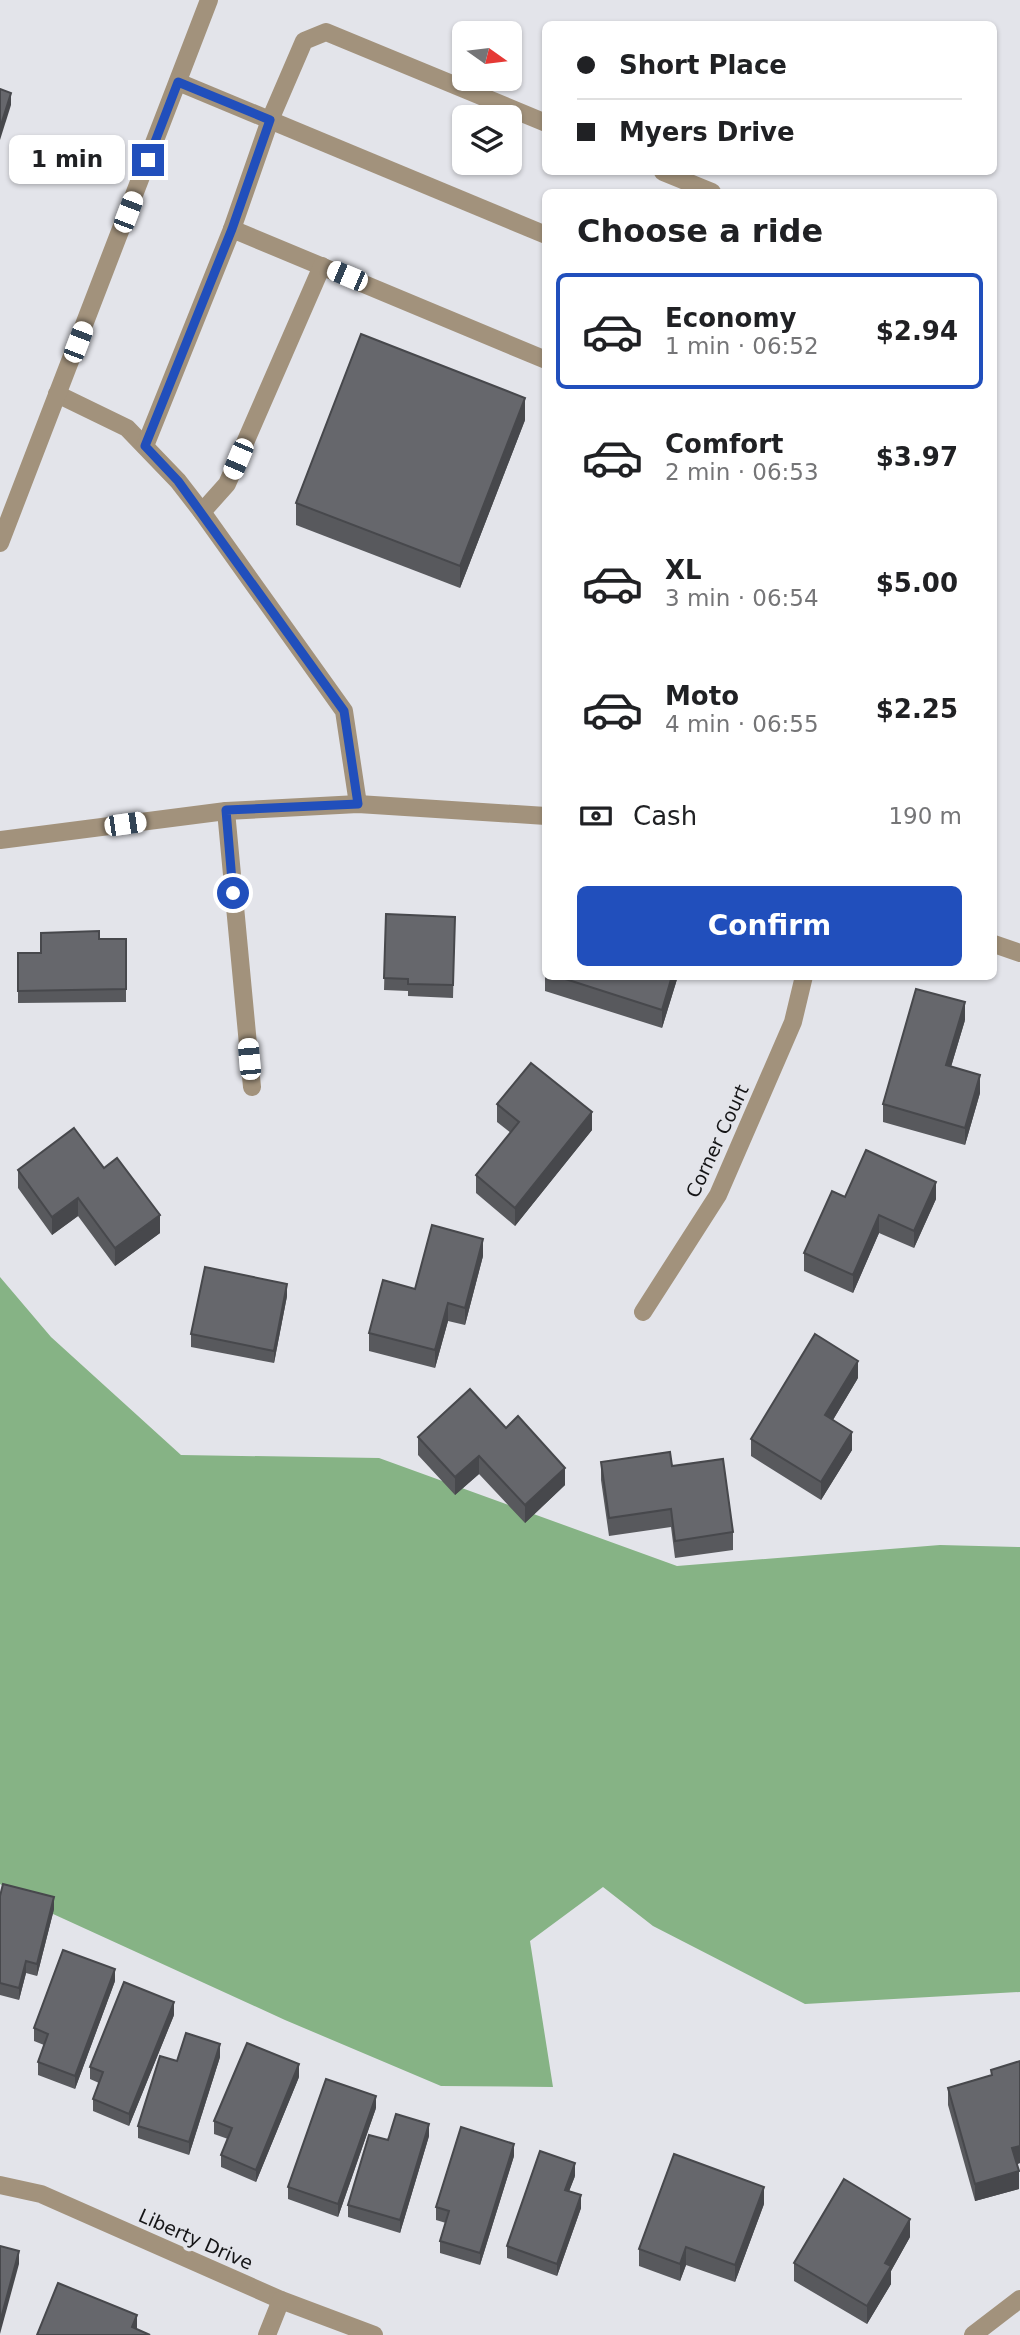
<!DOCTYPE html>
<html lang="en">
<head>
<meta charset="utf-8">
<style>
  body { margin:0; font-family:"DejaVu Sans",sans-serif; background:#f6f6f6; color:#202124; height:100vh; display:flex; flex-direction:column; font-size:26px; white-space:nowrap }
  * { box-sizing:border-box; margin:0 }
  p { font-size:23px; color:#757577 }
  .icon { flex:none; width:38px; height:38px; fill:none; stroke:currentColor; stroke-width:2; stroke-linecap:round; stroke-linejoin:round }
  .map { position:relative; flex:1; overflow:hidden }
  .drawer { position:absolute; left:542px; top:189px; width:455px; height:791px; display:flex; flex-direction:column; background:#fff; border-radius:10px; box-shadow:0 2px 5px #0004 }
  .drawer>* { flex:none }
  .guide { position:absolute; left:542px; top:21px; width:455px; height:154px; border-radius:10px; box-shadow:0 2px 5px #0004; display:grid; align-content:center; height:154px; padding:0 35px; background:#fff }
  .needle { width:46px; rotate:104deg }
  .fabs { position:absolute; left:452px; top:21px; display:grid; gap:14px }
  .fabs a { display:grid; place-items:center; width:70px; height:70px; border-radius:10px; background:#fff; box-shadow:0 2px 5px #0004; font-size:35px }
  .end { position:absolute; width:32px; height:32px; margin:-16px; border:9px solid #214fbc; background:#fff; box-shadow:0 0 0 4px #fff }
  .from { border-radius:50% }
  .bubble { position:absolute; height:49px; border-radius:10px; background:#fff; box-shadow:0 2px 5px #0004; font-size:23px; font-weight:700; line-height:49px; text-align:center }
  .car { position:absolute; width:21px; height:42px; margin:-21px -10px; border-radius:9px; box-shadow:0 0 5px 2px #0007; background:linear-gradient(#fff 24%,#345 0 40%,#fff 0 76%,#345 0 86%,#fff 0) }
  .guide b { display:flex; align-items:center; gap:24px; height:66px; font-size:26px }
  .guide b+b { border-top:2px solid #e0e0e0 }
  .guide i { width:18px; height:18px; background:#202124 }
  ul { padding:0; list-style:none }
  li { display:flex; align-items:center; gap:21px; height:116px; margin:0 14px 10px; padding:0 21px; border:4px solid transparent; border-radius:10px }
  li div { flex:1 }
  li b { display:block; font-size:26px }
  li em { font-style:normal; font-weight:700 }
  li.current { border-color:#214fbc }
  li>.icon { width:63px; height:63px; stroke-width:1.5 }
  h2 { padding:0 35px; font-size:32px; line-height:84px }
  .pay { display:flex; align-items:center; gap:18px; height:77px; padding:0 35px; font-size:26px }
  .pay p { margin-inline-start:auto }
  .action { display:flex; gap:14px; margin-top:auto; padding:14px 35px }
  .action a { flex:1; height:80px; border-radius:10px; background:#214fbc; color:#fff; font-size:28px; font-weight:700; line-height:80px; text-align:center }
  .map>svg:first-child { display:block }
</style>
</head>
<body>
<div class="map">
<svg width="1020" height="2335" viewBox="0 0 1020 2335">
  <rect width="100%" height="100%" fill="#e3e4ea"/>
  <path fill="#86b385" d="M0,1277l51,60 130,118 198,3 298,108 263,-21 80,2v445l-215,12 -152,-78 -50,-39 -73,54 23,146 -112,-1 -156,-66 -256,-117 -29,-19z"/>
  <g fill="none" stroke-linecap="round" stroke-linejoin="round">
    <g stroke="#a2927c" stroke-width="18">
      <path d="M178,82l368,153"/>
      <path d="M663,172l49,20"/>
      <path d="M232,229l38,-109 34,-79 22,-9 220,91"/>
      <path d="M57,394l70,34 51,53 24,31 142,199 14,93"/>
      <path d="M145,446l87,-217 314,131"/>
      <path d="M202,512l25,-28 95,-218"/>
      <path d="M0,543l209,-543"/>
      <path d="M226,811l26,276"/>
      <path d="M0,840l226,-29 132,-7 188,12"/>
      <path d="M994,944l26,9"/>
      <path d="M643,1312l75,-117 75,-173 11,-46"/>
      <path d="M0,2185l41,9 240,106 93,35"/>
      <path d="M267,2335l14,-35"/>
      <path d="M973,2335l47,-36"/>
    </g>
  </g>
  <g fill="#58595d">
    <path d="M525,420l-65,168 -164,-63v-22z"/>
    <path d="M386,914l69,3 -2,81 -45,-2v-5l-24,-1z"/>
    <path d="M99,939h27v63l-108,1v-50h23z"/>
    <path d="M546,969v7h132l-16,52 -117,-37v-18z"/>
    <path d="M965,1020l-14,47 29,26 -15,52 -82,-23v-18z"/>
    <path d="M497,1104l95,26 -77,96 -39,-33v-18l35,-42 -14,-11z"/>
    <path d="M104,1168l56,65 -45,33 -37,-50 -26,19 -34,-47v-18z"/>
    <path d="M845,1197l91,2 -22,49 -35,-15 -26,60 -49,-22v-18z"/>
    <path d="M483,1256l-18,69 -17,-4 -13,47 -66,-17v-18l46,-44z"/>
    <path d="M287,1296l-13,67 -83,-16v-13z"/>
    <path d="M858,1378l-25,42 19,30 -31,50 -70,-44v-17z"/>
    <path d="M506,1428l59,57 -40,38 -46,-49 -24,21 -37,-40v-18z"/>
    <path d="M601,1462l71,4 61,66v18l-58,8 -4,-31 -62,9 -8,-56z"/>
    <path d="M0,1896l54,13 -17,67 -11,-3 -7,27 -19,-5z"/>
    <path d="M115,1981l-40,108 -37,-14v-13l6,-17 -10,-4v-13z"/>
    <path d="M174,2015l-45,111 -36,-15v-12l6,-16 -9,-4v-12z"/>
    <path d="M220,2057l-31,98 -51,-17v-12l39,-65z"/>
    <path d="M1020,2061v102l-3,1 2,25 -44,12 -27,-96v-17l43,-13v-5z"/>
    <path d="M299,2077l-43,105 -35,-15v-12l7,-16 -14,-5v-13z"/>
    <path d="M376,2108l-38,109 -50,-18v-12z"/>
    <path d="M429,2136l-29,97 -52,-16v-12l40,-65z"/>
    <path d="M514,2156l-34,109 -40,-12v-12l6,-18 -10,-3v-13z"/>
    <path d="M575,2176l-6,15 12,17 -24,68 -50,-18v-12z"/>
    <path d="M764,2204l-29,78 -49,-17 -6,16 -41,-15v-17z"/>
    <path d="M910,2237l-19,34v13l-24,40 -73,-43v-18z"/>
  </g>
  <g fill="#47484c">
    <path d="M11,93v12l-11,35v-12z"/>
    <path d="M525,398v22l-65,168v-22z"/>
    <path d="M672,976h6l-16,52v-18z"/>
    <path d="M965,1002v18l-19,63v-18z"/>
    <path d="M980,1075v18l-15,52v-17z"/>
    <path d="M592,1112v18l-77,96v-18z"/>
    <path d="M936,1182v17l-22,49v-17z"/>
    <path d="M78,1198v18l-26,19v-18z"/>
    <path d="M160,1215v18l-45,33v-18z"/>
    <path d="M879,1215v18l-26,60v-18z"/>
    <path d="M483,1239v17l-18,69v-17z"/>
    <path d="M287,1284v12l-13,67v-12z"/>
    <path d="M448,1303v18l-13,47v-18z"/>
    <path d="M858,1361v17l-33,55v-18z"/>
    <path d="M852,1432v18l-31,50v-18z"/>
    <path d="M479,1456v18l-24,21v-18z"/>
    <path d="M565,1468v17l-40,38v-18z"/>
    <path d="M54,1897v12l-17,67v-12z"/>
    <path d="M26,1961v12l-7,27v-12z"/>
    <path d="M115,1969v12l-40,108v-13z"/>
    <path d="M174,2002v13l-45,111v-12z"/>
    <path d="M220,2044v13l-31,98v-13z"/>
    <path d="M299,2064v13l-43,105v-12z"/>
    <path d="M376,2096v12l-38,109v-13z"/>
    <path d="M429,2124v12l-29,97v-13z"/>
    <path d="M514,2144v12l-34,109v-12z"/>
    <path d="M1020,2146v17l-8,3v-18z"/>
    <path d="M575,2163v13l-10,26v-12z"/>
    <path d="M1019,2171v18l-44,12v-17z"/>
    <path d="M764,2187v17l-29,78v-17z"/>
    <path d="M581,2195v13l-24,68v-12z"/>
    <path d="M910,2219v18l-19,34v13l-24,40v-18l18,-43z"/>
    <path d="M686,2247v18l-6,16v-17z"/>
    <path d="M19,2251v13l-19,70v-12z"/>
    <path d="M137,2315v17l-5,-5z"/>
  </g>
  <g fill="#66676c" stroke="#47484c" stroke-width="2">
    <path d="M0,89l11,4 -11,35z"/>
    <path d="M361,334l164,64 -65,168 -164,-63z"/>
    <path d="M386,914l69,3 -2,68 -45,-1v-5l-24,-1z"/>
    <path d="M99,931v8h27v50l-108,2v-38h23v-20z"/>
    <path d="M556,976h116l-10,34z"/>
    <path d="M916,989l49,13 -19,63 34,10 -15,53 -82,-24z"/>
    <path d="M531,1063l61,49 -77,96 -39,-33 43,-53 -22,-18z"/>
    <path d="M74,1128l30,40 13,-10 43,57 -45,33 -37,-50 -26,19 -34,-47z"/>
    <path d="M866,1150l70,32 -22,49 -35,-16 -26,60 -49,-22 28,-62 13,6z"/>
    <path d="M432,1225l51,14 -18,69 -17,-5 -13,47 -66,-17 14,-53 32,9z"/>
    <path d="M205,1267l82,17 -13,67 -83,-17z"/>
    <path d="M815,1334l43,27 -33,54 27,17 -31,50 -70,-43z"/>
    <path d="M470,1389l36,39 12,-12 47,52 -40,37 -46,-49 -24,21 -37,-40z"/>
    <path d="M670,1452l2,14 51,-7 10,73 -58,9 -4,-32 -62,9 -8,-56z"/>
    <path d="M3,1884l51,13 -17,67 -11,-3 -7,27 -19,-5v-87z"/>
    <path d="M63,1950l52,19 -40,107 -37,-14 10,-28 -14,-6z"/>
    <path d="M124,1982l50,20 -45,112 -36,-15 10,-27 -13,-5z"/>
    <path d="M186,2033l34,11 -31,98 -51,-16 22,-70 17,5z"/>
    <path d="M247,2043l52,21 -43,106 -35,-15 11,-27 -18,-7z"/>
    <path d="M1020,2061v85l-8,2 7,23 -44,13 -27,-96 44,-13 -1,-5z"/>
    <path d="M326,2079l50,17 -38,108 -50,-17z"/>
    <path d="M396,2114l33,10 -29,96 -52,-15 21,-70 19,5z"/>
    <path d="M461,2127l53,17 -34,109 -40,-12 9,-30 -13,-4z"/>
    <path d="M540,2151l35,12 -10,27 16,5 -24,69 -50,-18z"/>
    <path d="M674,2154l90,33 -29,78 -49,-18 -6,17 -41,-15z"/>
    <path d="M844,2179l66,40 -25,44 6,3 -24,40 -73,-43z"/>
    <path d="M0,2246l19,5 -19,71z"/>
    <path d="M58,2283l79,32 -5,12 18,8h-113z"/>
  </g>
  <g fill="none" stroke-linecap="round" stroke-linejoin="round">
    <path stroke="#214fbc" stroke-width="9" d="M148,160l30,-78 92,38 -38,109 -87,217 33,35 166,230 14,93 -132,6 7,83"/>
  </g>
  <g text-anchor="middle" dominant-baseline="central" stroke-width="7" stroke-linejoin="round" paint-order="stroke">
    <g font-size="19" fill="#151517" stroke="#e3e4ea">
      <text transform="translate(717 1141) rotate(-65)">Corner Court</text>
      <text transform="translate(196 2239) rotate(24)">Liberty Drive</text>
    </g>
  </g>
</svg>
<div class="fabs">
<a><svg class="needle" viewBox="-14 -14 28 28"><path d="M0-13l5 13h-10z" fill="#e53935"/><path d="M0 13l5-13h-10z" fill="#757577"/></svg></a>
<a><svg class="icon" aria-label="layers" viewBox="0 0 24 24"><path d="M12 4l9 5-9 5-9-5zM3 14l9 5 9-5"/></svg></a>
</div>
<i class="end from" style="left:233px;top:893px"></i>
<i class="end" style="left:148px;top:160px"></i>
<div class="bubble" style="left:9px;top:135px;width:116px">1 min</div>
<i class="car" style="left:128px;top:212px;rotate:21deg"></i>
<i class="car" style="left:347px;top:276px;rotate:293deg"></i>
<i class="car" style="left:78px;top:342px;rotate:21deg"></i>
<i class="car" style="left:238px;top:459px;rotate:203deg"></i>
<i class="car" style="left:125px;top:824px;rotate:82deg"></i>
<i class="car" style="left:249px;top:1059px;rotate:355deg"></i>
<div class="guide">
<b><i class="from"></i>Short Place</b>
<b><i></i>Myers Drive</b>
</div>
<section class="drawer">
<h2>Choose a ride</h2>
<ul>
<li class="current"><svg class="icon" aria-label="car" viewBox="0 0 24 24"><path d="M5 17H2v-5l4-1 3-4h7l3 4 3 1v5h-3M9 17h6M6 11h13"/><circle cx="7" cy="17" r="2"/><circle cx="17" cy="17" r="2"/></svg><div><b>Economy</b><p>1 min · 06:52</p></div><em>$2.94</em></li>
<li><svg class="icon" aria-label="car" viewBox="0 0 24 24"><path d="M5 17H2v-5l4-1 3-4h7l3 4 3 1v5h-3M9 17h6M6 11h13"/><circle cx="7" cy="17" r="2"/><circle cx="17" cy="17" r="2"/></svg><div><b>Comfort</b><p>2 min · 06:53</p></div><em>$3.97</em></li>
<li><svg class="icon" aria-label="car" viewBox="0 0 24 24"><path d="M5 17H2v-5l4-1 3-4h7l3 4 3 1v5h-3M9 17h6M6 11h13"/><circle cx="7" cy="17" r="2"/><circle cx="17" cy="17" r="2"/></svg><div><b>XL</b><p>3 min · 06:54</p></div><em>$5.00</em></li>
<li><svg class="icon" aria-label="car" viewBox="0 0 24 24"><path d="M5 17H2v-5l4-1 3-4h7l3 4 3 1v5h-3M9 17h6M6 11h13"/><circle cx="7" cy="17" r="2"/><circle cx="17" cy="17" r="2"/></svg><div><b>Moto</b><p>4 min · 06:55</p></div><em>$2.25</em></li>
</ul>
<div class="pay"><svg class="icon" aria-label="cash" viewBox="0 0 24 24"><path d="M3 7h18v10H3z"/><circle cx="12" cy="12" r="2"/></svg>Cash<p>190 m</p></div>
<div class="action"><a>Confirm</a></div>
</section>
</div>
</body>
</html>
